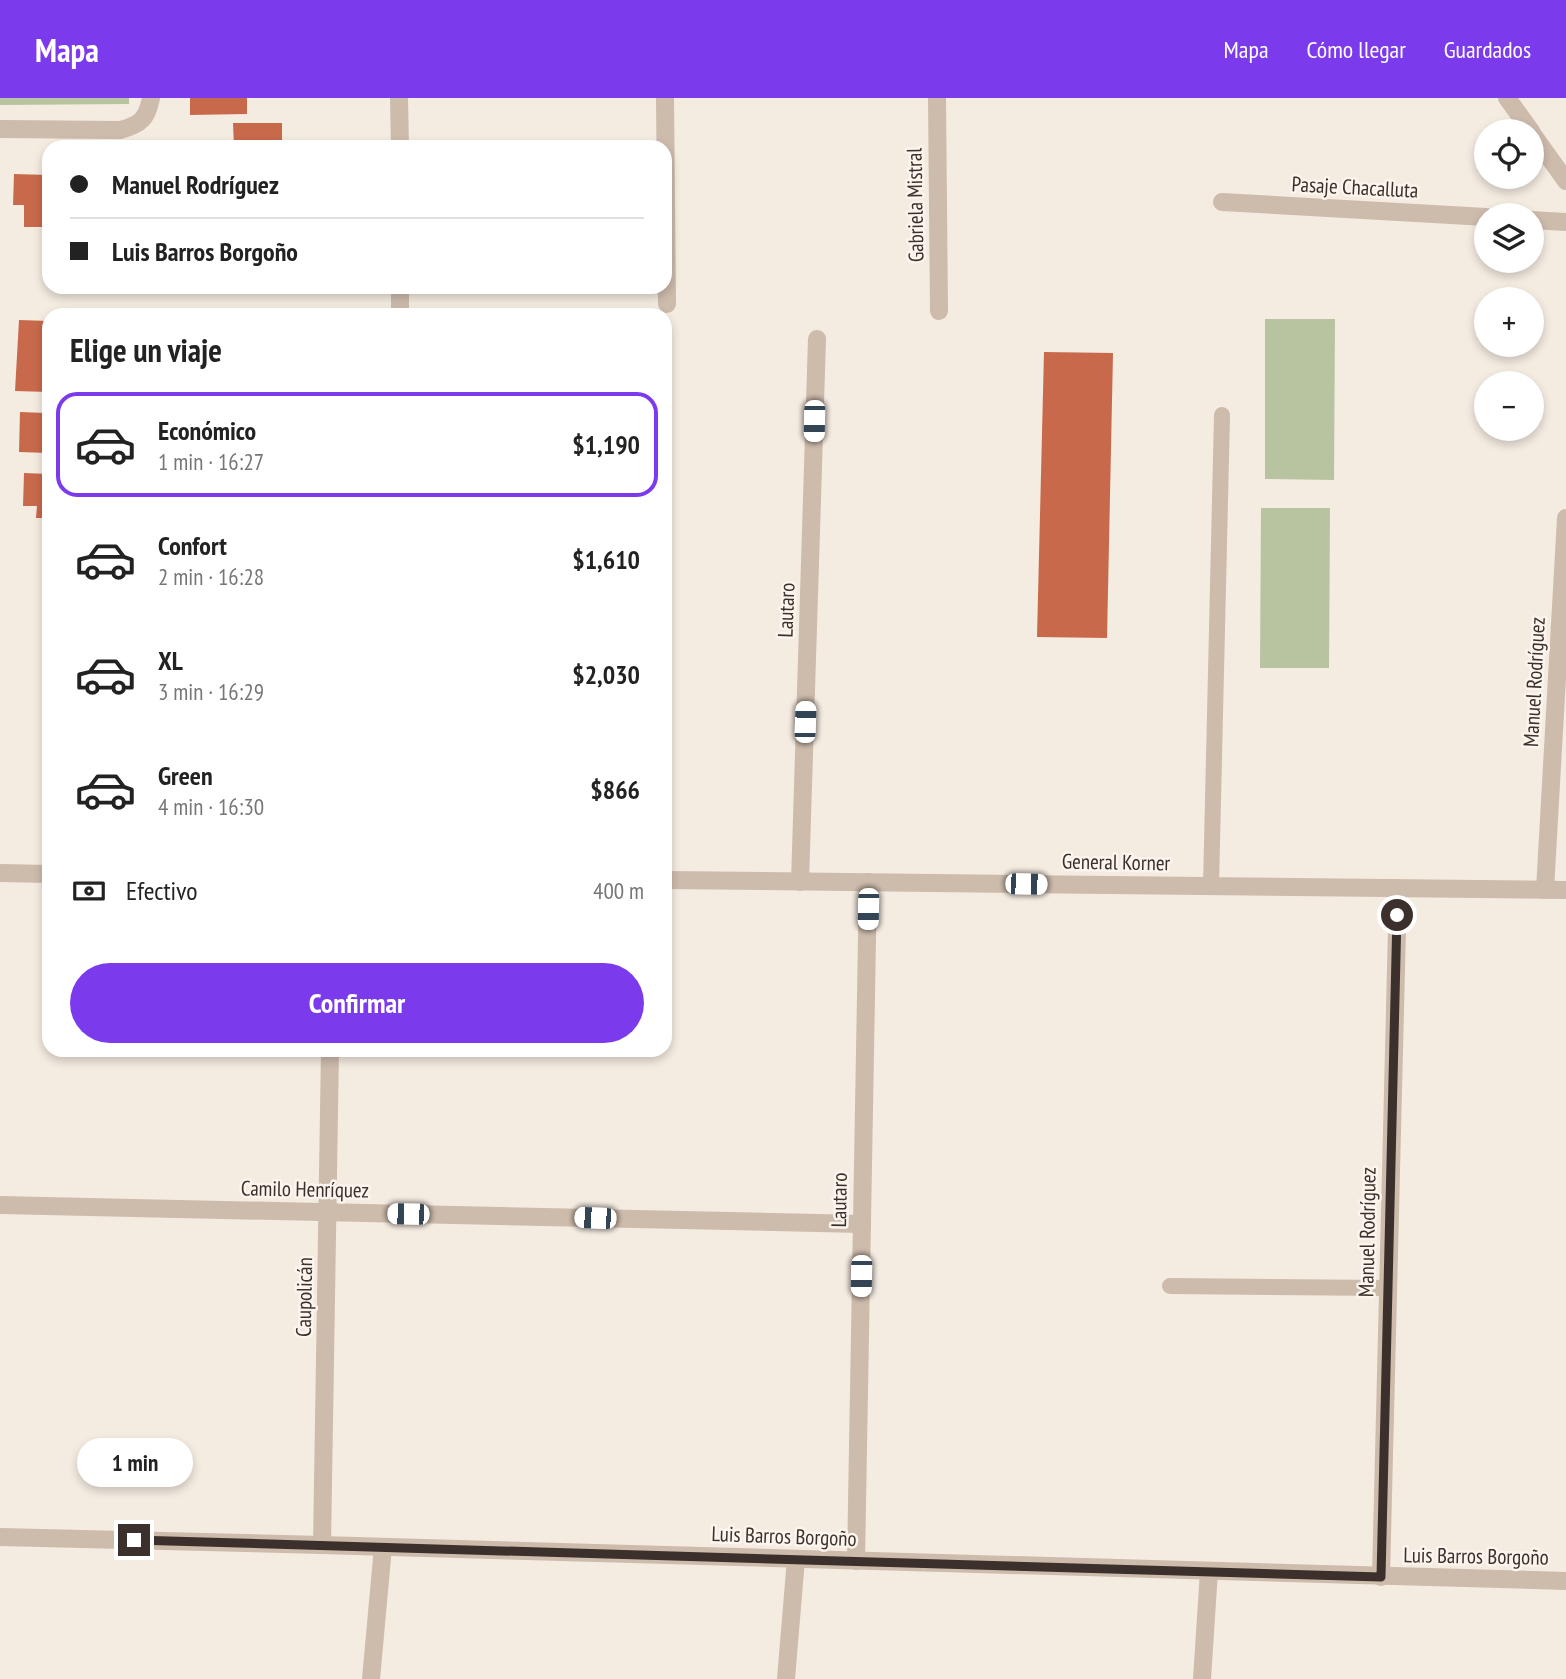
<!DOCTYPE html>
<html lang="es">
<head>
<meta charset="utf-8">
<style>
  body { margin:0; font-family:"PT Sans Narrow",sans-serif; background:#f2f2f2; color:#222; height:100vh; display:flex; flex-direction:column; font-size:26px; white-space:nowrap }
  * { box-sizing:border-box; margin:0 }
  p { font-size:23px; color:#767676 }
  .icon { flex:none; width:38px; height:38px; fill:none; stroke:currentColor; stroke-width:2; stroke-linecap:round; stroke-linejoin:round }
  .map { position:relative; flex:1; overflow:hidden }
  .details { position:absolute; left:42px; top:210px; width:630px; height:749px; display:flex; flex-direction:column; background:#fff; border-radius:21px; box-shadow:0 4px 10px #0003 }
  .details>* { flex:none }
  .banner { position:absolute; left:42px; top:42px; width:630px; height:154px; border-radius:21px; box-shadow:0 4px 10px #0003; display:grid; align-content:center; height:154px; padding:0 28px; background:#fff }
  .fabs { position:absolute; left:1474px; top:21px; display:grid; gap:14px }
  .fabs a { display:grid; place-items:center; width:70px; height:70px; border-radius:50%; background:#fff; box-shadow:0 4px 10px #0003; font-size:35px }
  .end { position:absolute; width:32px; height:32px; margin:-16px; border:9px solid #3b302b; background:#fff; box-shadow:0 0 0 4px #fff }
  .from { border-radius:50% }
  .bubble { position:absolute; height:49px; border-radius:24px; background:#fff; box-shadow:0 4px 10px #0003; font-size:23px; font-weight:700; line-height:49px; text-align:center }
  .car { position:absolute; width:21px; height:42px; margin:-21px -10px; border-radius:9px; box-shadow:0 0 5px 2px #0007; background:linear-gradient(#fff 24%,#345 0 40%,#fff 0 76%,#345 0 86%,#fff 0) }
  .banner b { display:flex; align-items:center; gap:24px; height:66px; font-size:26px }
  .banner b+b { border-top:2px solid #e0e0e0 }
  .banner i { width:18px; height:18px; background:#222 }
  ul { padding:0; list-style:none }
  li { display:flex; align-items:center; gap:21px; height:105px; margin:0 14px 10px; padding:0 14px; border:4px solid transparent; border-radius:21px }
  li div { flex:1 }
  li b { display:block; font-size:26px }
  li em { font-style:normal; font-weight:700 }
  li.current { border-color:#7c3aed }
  li>.icon { width:63px; height:63px; stroke-width:1.5 }
  h2 { padding:0 28px; font-size:32px; line-height:84px }
  .pay { display:flex; align-items:center; gap:18px; height:77px; padding:0 28px; font-size:26px }
  .pay p { margin-inline-start:auto }
  .button { display:flex; gap:14px; margin-top:auto; padding:14px 28px }
  .button a { flex:1; height:80px; border-radius:42px; background:#7c3aed; color:#fff; font-size:28px; font-weight:700; line-height:80px; text-align:center }
  header { display:flex; align-items:center; gap:42px; box-sizing:border-box; height:98px; padding:0 35px; background:#7c3aed; color:#fff }
  header strong { font-size:33px }
  nav { display:flex; gap:38px; margin-inline-start:auto; font-size:24px }
  .map>svg:first-child { display:block }
</style>
</head>
<body>
<header>
<strong>Mapa</strong>
<nav><a>Mapa</a><a>Cómo llegar</a><a>Guardados</a></nav>
</header>
<div class="map">
<svg width="1566" height="1581" viewBox="0 0 1566 1581">
  <rect width="100%" height="100%" fill="#f4ebe1"/>
  <g fill="#b8c4a0">
    <path d="M0,0h129v6l-129,1z"/>
    <path d="M1265,221h70l-1,161 -69,-1z"/>
    <path d="M1261,410h69l-1,160h-69z"/>
  </g>
  <g fill="#c8694b">
    <path d="M190,0h57v16l-57,1z"/>
    <path d="M233,25h49v24h-48z"/>
    <path d="M14,76l35,1v52h-25v-22h-11z"/>
    <path d="M19,222l30,1v71l-34,-1z"/>
    <path d="M1044,254l69,1 -6,285 -70,-1z"/>
    <path d="M46,307l3,1v47l-30,-1 1,-40 26,1z"/>
    <path d="M24,375l25,1v44h-13l1,-12h-14z"/>
  </g>
  <g fill="none" stroke-linecap="round" stroke-linejoin="round">
    <g stroke="#cdbbac" stroke-width="16">
      <path d="M1211,788l11,-471"/>
      <path d="M1170,1188l218,2"/>
    </g>
    <g stroke="#cdbbac" stroke-width="18">
      <path d="M399,0l1,49"/>
      <path d="M665,0l2,206"/>
      <path d="M937,0l2,213"/>
      <path d="M1507,0l24,33"/>
      <path d="M0,31l120,1c20,-5 27,-11 31,-32"/>
      <path d="M1531,34l35,49"/>
      <path d="M1222,104l264,15"/>
      <path d="M1531,122l35,2"/>
      <path d="M400,189v28"/>
      <path d="M800,784l17,-543"/>
      <path d="M1545,792l21,-372"/>
      <path d="M0,1107l862,19"/>
      <path d="M322,1447l8,-495"/>
      <path d="M856,1463l12,-679"/>
      <path d="M1381,1479l17,-689"/>
      <path d="M371,1581l12,-132"/>
      <path d="M786,1581l10,-120"/>
      <path d="M1202,1581l7,-108"/>
    </g>
    <g stroke="#cdbbac" stroke-width="18">
      <path d="M0,775l49,1"/>
      <path d="M665,782l901,10"/>
      <path d="M0,1439l322,8 1244,36"/>
    </g>
  </g>
  <g fill="none" stroke-linecap="round" stroke-linejoin="round">
    <path stroke="#3b302b" stroke-width="9" d="M134,1442l1247,37 16,-662"/>
  </g>
  <g text-anchor="middle" dominant-baseline="central" stroke-width="5" stroke-linejoin="round" paint-order="stroke">
    <g font-size="21" fill="#3b302b" stroke="#fbf5ee">
      <text transform="translate(1355 89) rotate(3)">Pasaje Chacalluta</text>
      <text transform="translate(915 107) rotate(-91)">Gabriela Mistral</text>
      <text transform="translate(786 512) rotate(-88)">Lautaro</text>
      <text transform="translate(1534 584) rotate(-87)">Manuel Rodríguez</text>
      <text transform="translate(1116 764) rotate(1)">General Korner</text>
      <text transform="translate(305 1091) rotate(1)">Camilo Henríquez</text>
      <text transform="translate(839 1102) rotate(-89)">Lautaro</text>
      <text transform="translate(1367 1134) rotate(-89)">Manuel Rodríguez</text>
      <text transform="translate(304 1199) rotate(-89)">Caupolicán</text>
      <text transform="translate(784 1438) rotate(2)">Luis Barros Borgoño</text>
      <text transform="translate(1476 1458) rotate(1)">Luis Barros Borgoño</text>
    </g>
  </g>
</svg>
<div class="fabs">
<a><svg class="icon" aria-label="locate" viewBox="0 0 24 24"><circle cx="12" cy="12" r="6"/><path d="M12 2v4M12 18v4M2 12h4M18 12h4"/></svg></a>
<a><svg class="icon" aria-label="layers" viewBox="0 0 24 24"><path d="M12 4l9 5-9 5-9-5zM3 14l9 5 9-5"/></svg></a>
<a>+</a>
<a>−</a>
</div>
<i class="end from" style="left:1397px;top:817px"></i>
<i class="end" style="left:134px;top:1442px"></i>
<div class="bubble" style="left:77px;top:1340px;width:116px">1 min</div>
<i class="car" style="left:814px;top:323px;rotate:181deg"></i>
<i class="car" style="left:805px;top:624px;rotate:2deg"></i>
<i class="car" style="left:1026px;top:786px;rotate:91deg"></i>
<i class="car" style="left:868px;top:811px;rotate:181deg"></i>
<i class="car" style="left:408px;top:1116px;rotate:271deg"></i>
<i class="car" style="left:595px;top:1120px;rotate:272deg"></i>
<i class="car" style="left:861px;top:1178px;rotate:181deg"></i>
<div class="banner">
<b><i class="from"></i>Manuel Rodríguez</b>
<b><i></i>Luis Barros Borgoño</b>
</div>
<section class="details">
<h2>Elige un viaje</h2>
<ul>
<li class="current"><svg class="icon" aria-label="car" viewBox="0 0 24 24"><path d="M5 17H2v-5l4-1 3-4h7l3 4 3 1v5h-3M9 17h6M6 11h13"/><circle cx="7" cy="17" r="2"/><circle cx="17" cy="17" r="2"/></svg><div><b>Económico</b><p>1 min · 16:27</p></div><em>$1,190</em></li>
<li><svg class="icon" aria-label="car" viewBox="0 0 24 24"><path d="M5 17H2v-5l4-1 3-4h7l3 4 3 1v5h-3M9 17h6M6 11h13"/><circle cx="7" cy="17" r="2"/><circle cx="17" cy="17" r="2"/></svg><div><b>Confort</b><p>2 min · 16:28</p></div><em>$1,610</em></li>
<li><svg class="icon" aria-label="car" viewBox="0 0 24 24"><path d="M5 17H2v-5l4-1 3-4h7l3 4 3 1v5h-3M9 17h6M6 11h13"/><circle cx="7" cy="17" r="2"/><circle cx="17" cy="17" r="2"/></svg><div><b>XL</b><p>3 min · 16:29</p></div><em>$2,030</em></li>
<li><svg class="icon" aria-label="car" viewBox="0 0 24 24"><path d="M5 17H2v-5l4-1 3-4h7l3 4 3 1v5h-3M9 17h6M6 11h13"/><circle cx="7" cy="17" r="2"/><circle cx="17" cy="17" r="2"/></svg><div><b>Green</b><p>4 min · 16:30</p></div><em>$866</em></li>
</ul>
<div class="pay"><svg class="icon" aria-label="cash" viewBox="0 0 24 24"><path d="M3 7h18v10H3z"/><circle cx="12" cy="12" r="2"/></svg>Efectivo<p>400 m</p></div>
<div class="button"><a>Confirmar</a></div>
</section>
</div>
</body>
</html>
